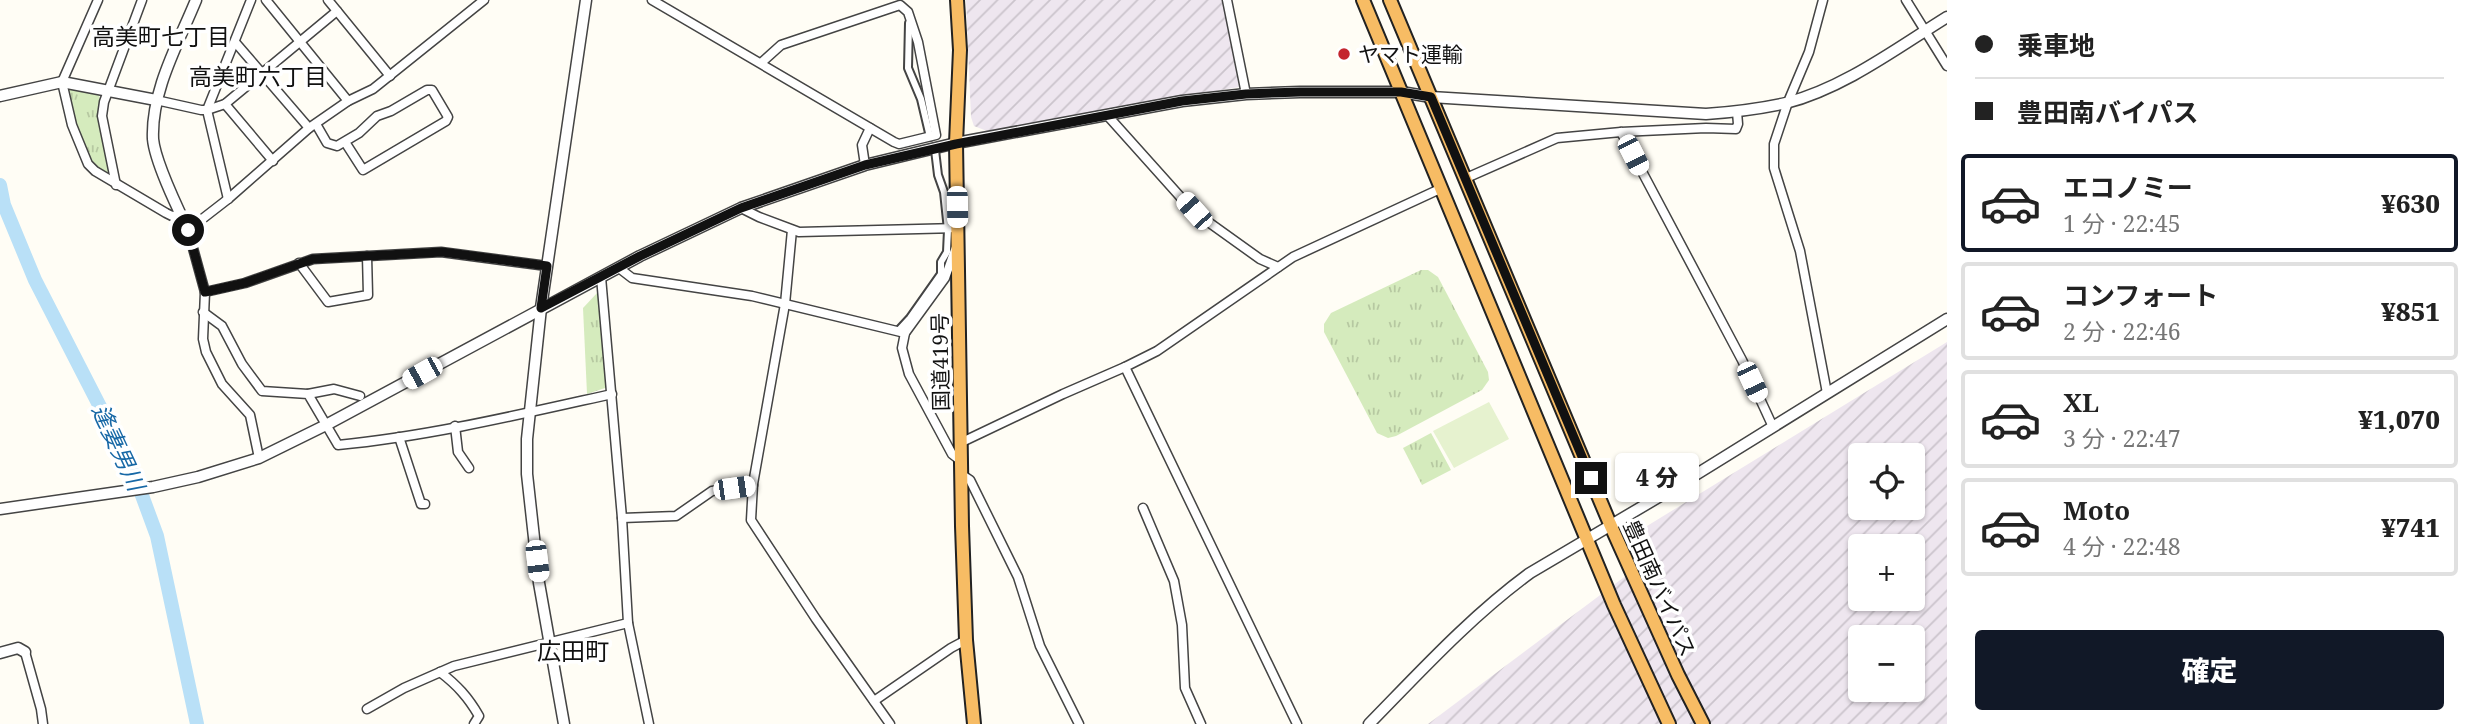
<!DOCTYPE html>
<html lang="ja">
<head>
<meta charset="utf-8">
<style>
  body { margin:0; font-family:"Noto Serif","Noto Sans JP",serif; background:#f6f6f6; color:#222; height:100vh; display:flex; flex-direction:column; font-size:26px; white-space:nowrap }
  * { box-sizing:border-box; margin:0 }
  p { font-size:23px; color:#767676 }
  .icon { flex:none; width:38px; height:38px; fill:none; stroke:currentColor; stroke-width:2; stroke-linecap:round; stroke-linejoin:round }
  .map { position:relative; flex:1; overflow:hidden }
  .panel { display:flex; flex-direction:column; background:#fff; width:525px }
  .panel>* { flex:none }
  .banner { display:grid; align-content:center; height:154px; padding:0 28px; background:#fff }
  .controls { position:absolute; left:1848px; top:443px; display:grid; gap:14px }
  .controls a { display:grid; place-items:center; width:77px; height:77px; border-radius:7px; background:#fff; box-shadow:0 2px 5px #0004; font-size:35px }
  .end { position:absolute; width:32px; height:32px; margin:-16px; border:9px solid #111; background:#fff; box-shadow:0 0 0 4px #fff }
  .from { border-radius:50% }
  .bubble { position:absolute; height:49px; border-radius:7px; background:#fff; box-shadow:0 2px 5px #0004; font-size:23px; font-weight:800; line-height:49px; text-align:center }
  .car { position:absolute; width:21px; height:42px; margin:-21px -10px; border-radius:9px; box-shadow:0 0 5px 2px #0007; background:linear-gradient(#fff 24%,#345 0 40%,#fff 0 76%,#345 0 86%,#fff 0) }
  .banner b { display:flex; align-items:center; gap:24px; height:66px; font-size:26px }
  .banner b+b { border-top:2px solid #e0e0e0 }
  .banner i { width:18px; height:18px; background:#222 }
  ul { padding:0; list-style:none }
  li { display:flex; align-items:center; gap:21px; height:98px; margin:0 14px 10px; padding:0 14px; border:4px solid #e0e0e0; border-radius:7px }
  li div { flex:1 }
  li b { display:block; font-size:26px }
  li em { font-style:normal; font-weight:800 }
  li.active { border-color:#111827 }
  li>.icon { width:63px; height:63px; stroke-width:1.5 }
  .button { display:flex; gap:14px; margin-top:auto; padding:14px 28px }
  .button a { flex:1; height:80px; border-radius:7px; background:#111827; color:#fff; font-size:28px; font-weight:800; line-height:80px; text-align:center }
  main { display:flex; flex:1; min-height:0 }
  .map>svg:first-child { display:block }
</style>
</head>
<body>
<main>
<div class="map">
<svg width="1947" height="724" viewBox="0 0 1947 724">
  <defs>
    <pattern id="industrial-furrows" width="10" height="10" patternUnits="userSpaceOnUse" patternTransform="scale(1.75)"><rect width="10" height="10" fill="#eee6ef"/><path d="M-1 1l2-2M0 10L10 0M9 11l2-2" fill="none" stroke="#cbc4cc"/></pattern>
    <pattern id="park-tufts" width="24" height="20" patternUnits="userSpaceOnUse" patternTransform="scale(1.75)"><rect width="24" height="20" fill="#d5ebbd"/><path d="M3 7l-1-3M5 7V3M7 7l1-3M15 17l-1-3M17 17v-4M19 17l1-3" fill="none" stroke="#b6c8a1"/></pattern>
  </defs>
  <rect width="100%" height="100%" fill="#fffdf5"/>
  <g fill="url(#industrial-furrows)" fill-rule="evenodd">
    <path d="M966,0h257l16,87 -252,44 -13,-5 -3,-9z"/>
    <path d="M1947,342v382h-519l215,-161 -9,-29zM1860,455h53v53h-53zM1860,546h53v52h-53zM1860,637h53v53h-53z"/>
  </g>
  <g fill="url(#park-tufts)">
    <path d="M71,89l28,5 13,83 -17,-8 -22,-44 -7,-34z"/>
    <path d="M1421,270h7l10,7 50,95 1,8 -7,10 -86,46 -8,2 -11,-5 -53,-101v-8l7,-11z"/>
    <path d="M598,292l10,95 -21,7 -4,-86z"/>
    <path d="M1431,433l20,37 -29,15 -19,-37z"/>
  </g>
  <path fill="#e6f2cf" d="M1489,402l20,37 -55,29 -21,-37z"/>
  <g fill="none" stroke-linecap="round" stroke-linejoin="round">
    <path stroke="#b9e0f7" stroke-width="14" d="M0,185l4,20 31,75 98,191 24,65 40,188"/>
    <g stroke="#444" stroke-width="10">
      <g id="pedestrian">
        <path d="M909,23l-1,45 13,31 9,38"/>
        <path d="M898,331l12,-13 31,-44v-12l6,-10 1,-22 -4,-38 -6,-17 -3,-25"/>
      </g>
    </g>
    <g stroke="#444" stroke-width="11">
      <g id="minor">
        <path d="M98,0l-36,82 10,43 16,39 7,7 71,42 6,3 8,-1"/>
        <path d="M266,0l82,101"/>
        <path d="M328,0l62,76"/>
        <path d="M652,0l242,142 5,2 37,-9 -18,-93 -10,-30 -8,-7 -119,40 -20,18"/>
        <path d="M1227,0l19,94"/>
        <path d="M1823,0l-14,52 -21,50 -14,42v24l26,83 27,142"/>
        <path d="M1906,0l41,66"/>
        <path d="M235,42l74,86"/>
        <path d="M156,100l45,10h6l18,-6 112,-93"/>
        <path d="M225,104l48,57"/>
        <path d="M1107,115l86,96 67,48 18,8"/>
        <path d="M316,124l11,19 10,3 22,-13 18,-17 14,-5 36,-21h5l16,27 -2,4 -83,49 -18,-28"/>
        <path d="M1621,132l121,228 31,67"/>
        <path d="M865,165l-3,-20 8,-17"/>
        <path d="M1464,179l93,-41 64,-6 85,-4 30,1 2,-5 -1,-12"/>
        <path d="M116,185l-14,-69 2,-14 38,-102"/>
        <path d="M228,199l-21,-89 44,-110"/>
        <path d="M741,208l18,9 40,15 159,-4"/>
        <path d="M792,230l-7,74 -32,180 -2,36 65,99 74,105"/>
        <path d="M956,247l-11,31 -40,55 -3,15 7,26 43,80 9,7"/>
        <path d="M299,263l29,39 40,-7 -1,-39"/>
        <path d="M619,268l13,10 120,18 153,37"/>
        <path d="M601,277l21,241 6,105 21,101"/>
        <path d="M205,292l40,-9 68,-24 128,-7 106,14"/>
        <path d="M203,312l19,14 20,38 20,27 46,3 30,51c92,-9 184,-31 274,-51"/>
        <path d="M308,394l26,-5 26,7"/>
        <path d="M455,426l3,26 11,16"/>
        <path d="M399,437l22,67h4"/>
        <path d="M960,443l103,-49 62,-27"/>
        <path d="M259,458l-9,-43 -28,-31 -16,-32 -3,-13 2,-47 -17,-62 40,-31 81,-71 39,-27 25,-12 111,-89"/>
        <path d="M961,474l9,6 48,97 22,69 39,78"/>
        <path d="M1143,508l31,73 8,44 3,63 16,36"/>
        <path d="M622,518l54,-2 36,-25 41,-6"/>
        <path d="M25,652l16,57 2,15"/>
        <path d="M440,672c17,13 28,25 39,44l-5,8"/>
        <path d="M874,701l77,-53 15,-8"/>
        <path d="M367,709l37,-21 50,-22 174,-43"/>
        <path d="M1297,724l-172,-357 32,-16 136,-94 149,-69"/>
      </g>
    </g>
    <g stroke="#444" stroke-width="13">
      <g id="tertiary">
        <path d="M0,96l62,-14 94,18"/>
        <path d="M188,230c-10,-21 -33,-68 -35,-91 -2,-48 25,-95 43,-139"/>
        <path d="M0,509l153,-22 45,-10 61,-19 67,-33 314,-169 101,-48 124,-43 91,-22 226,-42 64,-7 54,-2h101l30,5 275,17c27,-2 53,-5 80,-11 58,-15 111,-55 161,-86"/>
        <path d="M0,653l18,-5 7,4"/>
        <path d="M564,724l-25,-141 -12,-109v-35l14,-131 45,-308"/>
        <path d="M1369,724c51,-52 101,-107 161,-151l154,-91 263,-163"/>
      </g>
    </g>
    <g stroke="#222" stroke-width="16">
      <g id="trunk">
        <path d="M957,0l3,50 -4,93 6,383 4,114 8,84"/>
        <path d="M1363,0l251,605 55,119"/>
        <path d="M1390,0l220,524 68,151 25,49"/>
      </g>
    </g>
    <use href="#pedestrian" stroke="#fff" stroke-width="6"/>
    <use href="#minor" stroke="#fff" stroke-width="8"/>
    <use href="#tertiary" stroke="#fff" stroke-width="10"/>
    <use href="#trunk" stroke="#f7bc64" stroke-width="12"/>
  </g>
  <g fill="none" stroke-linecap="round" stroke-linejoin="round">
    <path stroke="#111" stroke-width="9" d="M188,230l17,62 40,-9 68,-24 129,-7 105,14 -6,42 99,-52 101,-48 124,-43 91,-21 226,-43 64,-7 54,-2h101l30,5 160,381"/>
  </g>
  <circle fill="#c4262e" stroke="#fff" stroke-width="2.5" cx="1344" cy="54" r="7"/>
  <g text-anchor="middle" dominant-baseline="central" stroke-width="7" stroke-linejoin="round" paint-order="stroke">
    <g font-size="21" fill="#111" stroke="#fff" text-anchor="start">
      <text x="1358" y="54">ヤマト運輸</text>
    </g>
    <g font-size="21" fill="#111" stroke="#fff">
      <text transform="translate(940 362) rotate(-91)">国道419号</text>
      <text transform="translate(1660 588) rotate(66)">豊田南バイパス</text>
    </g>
    <g font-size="23" fill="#111" stroke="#fff">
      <text x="161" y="36">高美町七丁目</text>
      <text x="258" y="76">高美町六丁目</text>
    </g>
    <g font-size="23" font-style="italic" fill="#1768a6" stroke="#fff">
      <text transform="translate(119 447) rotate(65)">逢妻男川</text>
    </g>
    <g font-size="24" fill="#111" stroke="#fff">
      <text x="573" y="650">広田町</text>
    </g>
  </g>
</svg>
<div class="controls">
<a><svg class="icon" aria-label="locate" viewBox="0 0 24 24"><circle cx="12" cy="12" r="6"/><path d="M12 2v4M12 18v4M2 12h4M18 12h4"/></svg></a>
<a>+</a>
<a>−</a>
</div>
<i class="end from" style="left:188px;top:230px"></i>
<i class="end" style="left:1591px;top:478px"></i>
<div class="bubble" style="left:1615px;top:453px;width:84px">4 分</div>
<i class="car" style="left:1633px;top:155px;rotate:153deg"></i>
<i class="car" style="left:957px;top:207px;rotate:179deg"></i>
<i class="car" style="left:1194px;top:211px;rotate:318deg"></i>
<i class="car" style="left:422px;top:373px;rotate:241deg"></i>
<i class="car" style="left:1752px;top:382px;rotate:155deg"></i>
<i class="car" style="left:734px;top:488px;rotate:82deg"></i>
<i class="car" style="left:537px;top:561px;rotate:173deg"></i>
</div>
<section class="panel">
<div class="banner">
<b><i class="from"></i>乗車地</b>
<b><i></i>豊田南バイパス</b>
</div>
<ul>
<li class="active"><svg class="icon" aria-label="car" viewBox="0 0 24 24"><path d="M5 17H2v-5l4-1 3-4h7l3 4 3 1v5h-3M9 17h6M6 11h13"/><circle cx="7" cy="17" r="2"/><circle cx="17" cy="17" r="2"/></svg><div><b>エコノミー</b><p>1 分 · 22:45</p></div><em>¥630</em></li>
<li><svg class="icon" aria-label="car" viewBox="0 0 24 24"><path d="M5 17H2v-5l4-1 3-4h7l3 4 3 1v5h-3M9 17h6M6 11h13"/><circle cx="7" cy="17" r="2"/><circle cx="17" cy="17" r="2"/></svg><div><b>コンフォート</b><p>2 分 · 22:46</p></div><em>¥851</em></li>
<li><svg class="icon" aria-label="car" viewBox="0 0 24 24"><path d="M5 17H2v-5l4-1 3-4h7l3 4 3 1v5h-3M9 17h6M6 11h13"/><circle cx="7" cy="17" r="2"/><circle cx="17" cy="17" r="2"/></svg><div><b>XL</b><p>3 分 · 22:47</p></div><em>¥1,070</em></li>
<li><svg class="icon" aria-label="car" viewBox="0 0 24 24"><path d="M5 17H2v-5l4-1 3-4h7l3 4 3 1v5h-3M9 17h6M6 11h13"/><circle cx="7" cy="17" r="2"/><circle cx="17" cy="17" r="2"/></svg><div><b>Moto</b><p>4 分 · 22:48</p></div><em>¥741</em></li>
</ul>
<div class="button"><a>確定</a></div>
</section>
</main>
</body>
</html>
